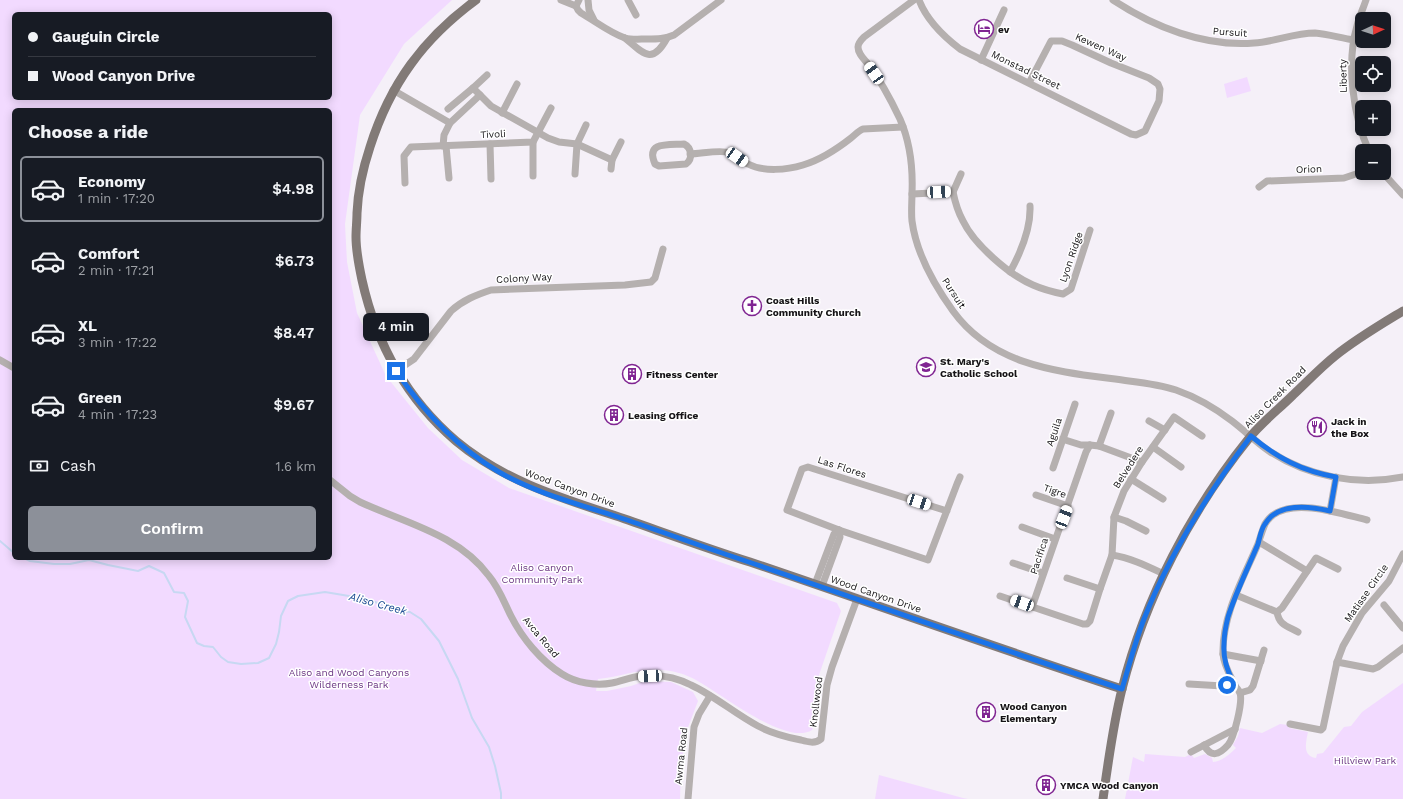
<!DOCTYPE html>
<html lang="en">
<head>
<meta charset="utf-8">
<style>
  body { margin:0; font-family:"Work Sans",sans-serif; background:#242831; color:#f1f3f6; height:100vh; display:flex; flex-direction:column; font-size:15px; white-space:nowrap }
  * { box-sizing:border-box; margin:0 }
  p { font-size:13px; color:#9ea1a6 }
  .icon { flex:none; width:22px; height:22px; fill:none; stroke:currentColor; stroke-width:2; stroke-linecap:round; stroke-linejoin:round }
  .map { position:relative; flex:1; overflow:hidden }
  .sheet { position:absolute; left:12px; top:108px; width:320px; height:452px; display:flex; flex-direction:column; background:#171b24; border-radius:6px; box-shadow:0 2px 10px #0003 }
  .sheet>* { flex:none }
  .guide { position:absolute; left:12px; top:12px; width:320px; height:88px; border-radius:6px; box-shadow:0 2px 10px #0003; display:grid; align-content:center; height:88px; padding:0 16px; background:#171b24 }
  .needle { width:26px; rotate:87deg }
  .controls { position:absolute; left:1355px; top:12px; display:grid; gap:8px }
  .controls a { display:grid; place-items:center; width:36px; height:36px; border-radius:6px; background:#171b24; box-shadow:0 2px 10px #0003; font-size:20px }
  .end { position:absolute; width:18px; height:18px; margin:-9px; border:5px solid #1a73e8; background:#fff; box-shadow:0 0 0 2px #fff }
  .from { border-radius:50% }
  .bubble { position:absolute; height:28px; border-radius:6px; background:#171b24; box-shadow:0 2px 10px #0003; font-size:13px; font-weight:600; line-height:28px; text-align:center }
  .car { position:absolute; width:12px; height:24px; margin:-12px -6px; border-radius:5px; box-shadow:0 0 3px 1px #0007; background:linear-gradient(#fff 24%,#345 0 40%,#fff 0 76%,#345 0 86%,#fff 0) }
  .guide b { display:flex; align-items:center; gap:14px; height:38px; font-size:15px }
  .guide b+b { border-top:1px solid #363941 }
  .guide i { width:10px; height:10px; background:#f1f3f6 }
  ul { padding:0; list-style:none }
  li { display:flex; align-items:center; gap:12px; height:66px; margin:0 8px 6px; padding:0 8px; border:2px solid transparent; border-radius:6px }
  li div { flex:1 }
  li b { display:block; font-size:15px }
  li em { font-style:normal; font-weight:600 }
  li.current { border-color:#8c9099 }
  li>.icon { width:36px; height:36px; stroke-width:1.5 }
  h2 { padding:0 16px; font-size:18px; line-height:48px }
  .pay { display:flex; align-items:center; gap:10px; height:44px; padding:0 16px; font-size:15px }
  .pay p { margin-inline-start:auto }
  .action { display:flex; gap:8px; margin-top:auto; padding:8px 16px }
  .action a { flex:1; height:46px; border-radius:6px; background:#8c9099; color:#fff; font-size:16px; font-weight:600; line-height:46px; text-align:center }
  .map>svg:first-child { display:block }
</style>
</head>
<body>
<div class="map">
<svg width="1403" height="799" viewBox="0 0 1403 799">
  <rect width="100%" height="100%" fill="#f5f0f8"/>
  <g fill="#f2daff" fill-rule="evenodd">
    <path d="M0,0h452l-48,44 -44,71 -15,109 2,38 10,51 29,63 42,52 34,32 47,28 328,115 4,8 -22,64 -3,16 -2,33 -2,6c-25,16 -88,-34 -111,-47 -6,-4 -15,-8 -22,-10 -29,-9 -53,3 -81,6l-2,12h11l24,-5 14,-5 26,1 22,10 5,9 -11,29 -6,36 -1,33h-680zM14,14h316v84h-316zM14,110h316v448h-316z"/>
    <path d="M1247,77l4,14 -24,7 -3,-14z"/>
    <path d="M1403,683v116h-278l8,-42 11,5 1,-8 40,3 6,-3 3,4 11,-4 7,4 1,4c9,-1 16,-7 23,-14l-3,-3 5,-9 2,-8 22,5 18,-9 8,1 1,3 19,4c-2,10 -6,24 8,26l1,-4 6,-1 21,-26 7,-1 11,-14z"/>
    <path d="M879,775l84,23 5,1h-93z"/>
  </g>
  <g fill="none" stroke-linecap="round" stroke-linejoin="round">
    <g stroke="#c7d8f2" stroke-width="2">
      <path d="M0,541l14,12"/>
      <path d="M24,558l6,3 24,3h16l19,-4 19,5 30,6 11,-5 15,7 10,19 10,1 4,8 -3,16 12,26 7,3 9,1 8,10 7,5 13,2 17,-1 11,-5 7,-14 3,-12 2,-16 7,-15 10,-5 27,-4 42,7 32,12 11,1 11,7 18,22 19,38 14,39 17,29 6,19 6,27v6"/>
    </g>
    <g stroke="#b5b0af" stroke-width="7">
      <path d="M561,0l15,6"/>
      <path d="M579,0l-3,6 2,4 3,3c14,8 29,20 44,25 7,2 15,1 22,1 10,0 18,0 27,-4l47,-35"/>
      <path d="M588,0l1,10 5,10"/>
      <path d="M628,0l8,15"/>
      <path d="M914,0l-50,37c-3,3 -6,6 -6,10 0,7 6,12 10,17 13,17 23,36 32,55 10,23 13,50 12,74 0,9 -1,19 0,28 4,31 23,65 41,90 42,58 112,61 176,70 16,2 32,4 47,9 20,7 39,18 56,31 13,10 24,21 37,30 39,26 89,35 134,26"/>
      <path d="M919,0c8,21 24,36 41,49l171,85 5,1 9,-4 14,-30 1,-12 -2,-5 -9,-6 -38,-15 -39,-18 -10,-4h-11l-22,42"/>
      <path d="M1113,0c41,27 91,47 141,43 20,-1 40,-10 61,-10 12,1 26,5 39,7"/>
      <path d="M1366,0c-3,9 -7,17 -9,26 -11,37 -4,91 12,125"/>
      <path d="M625,38c18,15 27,28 42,0"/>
      <path d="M981,60l23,-50"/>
      <path d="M473,88l18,18 57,32 11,4 18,2 35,16"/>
      <path d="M393,90l57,33 30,-28"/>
      <path d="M448,109l25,-21 14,-13"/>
      <path d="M502,113l15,-29"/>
      <path d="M490,144l1,35"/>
      <path d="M684,144c8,4 9,15 2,20l-27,2 -4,-2c-10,-23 14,-19 29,-20z"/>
      <path d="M443,146l1,-11 6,-12"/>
      <path d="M446,146l3,32"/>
      <path d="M690,154c11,0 31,-5 40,-1 7,2 12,8 18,11 15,8 39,6 55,1 17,-5 34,-16 48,-27 4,-3 7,-7 12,-9l40,-2"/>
      <path d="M611,169l1,-9 9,-18"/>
      <path d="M1383,173l20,22"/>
      <path d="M575,174l2,-30 9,-19"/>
      <path d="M533,176v-34"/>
      <path d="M405,183l-1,-27 7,-9 122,-5 18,-34"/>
      <path d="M1259,187l8,-6 77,-3 18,-6"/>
      <path d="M953,192l8,-18"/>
      <path d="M912,194l41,-2c2,10 5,20 10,29 11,23 46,54 70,64 9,4 20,7 30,9l8,-5 19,-59"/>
      <path d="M1010,272c11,-20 21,-43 20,-66"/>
      <path d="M0,360l14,8"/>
      <path d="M396,371l18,-12 37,-48c12,-11 25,-16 40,-21l134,-5 26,-3 4,-4 8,-29"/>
      <path d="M1149,421l16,9"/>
      <path d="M1062,439l19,6h9l9,1 43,16"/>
      <path d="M1099,446l12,-33"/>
      <path d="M1153,447l28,20"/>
      <path d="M1053,468l22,-64"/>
      <path d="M1131,479l32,20"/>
      <path d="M330,480l20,16 10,6c45,21 98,32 129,74 10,12 15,26 22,40 11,22 30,45 51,58 14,9 34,12 50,9 10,-2 19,-6 29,-7 18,-2 35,1 50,9 24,11 44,29 67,41 13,7 28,11 43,14 7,2 14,4 20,-1l6,-54 5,-18 25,-68"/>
      <path d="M1036,495l32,11"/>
      <path d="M947,511l-139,-44 -6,2 -15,41 52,20 89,30 29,-76 3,-7"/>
      <path d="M1330,511l6,-34"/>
      <path d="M1114,517l12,4 20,10"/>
      <path d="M1022,527l33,12"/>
      <path d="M1259,542l48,29"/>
      <path d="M1403,554l-14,27 -27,32 -19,33 -6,16 36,7 5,-2 25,-19"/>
      <path d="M1112,555c19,3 35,11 52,19"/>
      <path d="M1013,563l30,10"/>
      <path d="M1067,578l33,11"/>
      <path d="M815,584l19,-50 5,-4"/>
      <path d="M822,586l18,-49 -1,-7"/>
      <path d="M1236,595l41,17c2,13 10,14 21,20"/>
      <path d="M1000,596l83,28h4l3,-3 10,-32 12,-34 2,-38 10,-26 18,-29 32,-45 28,19"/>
      <path d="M1384,605l19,23"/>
      <path d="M1032,607l54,-155 4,-7"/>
      <path d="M1277,612l5,-4 34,-50 22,11"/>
      <path d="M1223,654l38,7"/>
      <path d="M1189,684l34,2 10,-4"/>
      <path d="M1240,693l10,-3 3,-4 11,-36"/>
      <path d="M1290,724l31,6 2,-2 14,-66"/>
      <path d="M1204,745c7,13 15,10 24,0 6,-7 15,-43 12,-52 -1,-3 -4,-5 -5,-8 -5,-10 -11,-19 -12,-31 -1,-39 20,-75 35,-110 2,-6 4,-13 7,-20 2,-3 5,-7 8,-9 23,-17 69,-1 94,5"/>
      <path d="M1191,752l44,-23"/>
      <path d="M688,799l6,-72 5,-13 11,-18"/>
    </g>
    <g stroke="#827a77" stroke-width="9">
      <path d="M476,0c-53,39 -86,84 -106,147 -7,21 -12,43 -13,66 0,8 -1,16 -1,24 0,14 3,29 6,43 14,63 45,119 94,161 50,42 112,59 172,79 40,14 81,29 122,42 124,42 247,86 372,127"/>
      <path d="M1103,799c5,-37 10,-74 19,-110 23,-91 69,-179 128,-252 12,-15 29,-28 43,-42 14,-13 27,-27 42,-39 21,-17 45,-31 68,-45"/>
    </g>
  </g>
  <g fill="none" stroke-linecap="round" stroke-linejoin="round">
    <path stroke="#1a73e8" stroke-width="5" d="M396,371c28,41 60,76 103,101 38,22 83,33 125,47 36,12 71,25 107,37 130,44 260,90 391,133 7,-23 13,-47 22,-70 26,-66 64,-126 107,-183 26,22 51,35 85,41l-6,34c-17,-4 -42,-7 -57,4 -3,2 -6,6 -8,9 -4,5 -5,13 -7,20 -10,24 -22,48 -30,73 -2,8 -4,19 -4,27 -1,15 3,25 9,38l-6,3"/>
  </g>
  <defs>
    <g id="hotel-ring" transform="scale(1)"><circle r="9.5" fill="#fff" stroke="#802592" stroke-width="1.5"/><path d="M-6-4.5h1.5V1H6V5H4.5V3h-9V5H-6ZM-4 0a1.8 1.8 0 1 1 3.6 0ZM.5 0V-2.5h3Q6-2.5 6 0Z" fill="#802592"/></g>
    <g id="church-ring" transform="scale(1)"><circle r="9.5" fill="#fff" stroke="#802592" stroke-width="1.5"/><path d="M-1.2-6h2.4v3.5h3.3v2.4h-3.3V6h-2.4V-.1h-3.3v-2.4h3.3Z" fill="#802592"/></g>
    <g id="school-ring" transform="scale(1)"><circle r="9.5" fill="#fff" stroke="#802592" stroke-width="1.5"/><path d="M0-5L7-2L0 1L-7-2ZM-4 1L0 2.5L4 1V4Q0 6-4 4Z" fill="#802592"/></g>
    <g id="building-ring" transform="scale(1)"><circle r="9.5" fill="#fff" stroke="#802592" stroke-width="1.5"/><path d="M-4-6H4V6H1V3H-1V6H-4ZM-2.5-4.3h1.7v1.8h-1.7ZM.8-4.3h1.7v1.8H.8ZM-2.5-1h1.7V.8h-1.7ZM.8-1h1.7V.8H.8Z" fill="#802592"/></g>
    <g id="restaurant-ring" transform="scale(1)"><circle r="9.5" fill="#fff" stroke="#802592" stroke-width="1.5"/><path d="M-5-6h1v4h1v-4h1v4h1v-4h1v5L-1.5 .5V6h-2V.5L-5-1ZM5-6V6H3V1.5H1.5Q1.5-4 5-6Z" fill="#802592"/></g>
  </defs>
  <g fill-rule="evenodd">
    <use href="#hotel-ring" x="984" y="29"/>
    <use href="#church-ring" x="752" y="306"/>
    <use href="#school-ring" x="926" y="367"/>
    <use href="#building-ring" x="632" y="374"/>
    <use href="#building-ring" x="614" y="415"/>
    <use href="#restaurant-ring" x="1317" y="427"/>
    <use href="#building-ring" x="986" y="712"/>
    <use href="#building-ring" x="1046" y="785"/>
  </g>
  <g text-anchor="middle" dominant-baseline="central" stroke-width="3" stroke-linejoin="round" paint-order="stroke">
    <g font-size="10" font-weight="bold" fill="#161417" stroke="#fff" text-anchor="start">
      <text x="998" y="29">ev</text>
      <text x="766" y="300">Coast Hills<tspan x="766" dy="12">Community Church</tspan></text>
      <text x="940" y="361">St. Mary's<tspan x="940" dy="12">Catholic School</tspan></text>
      <text x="646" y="374">Fitness Center</text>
      <text x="628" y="415">Leasing Office</text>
      <text x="1331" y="421">Jack in<tspan x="1331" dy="12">the Box</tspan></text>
      <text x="1000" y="706">Wood Canyon<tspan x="1000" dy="12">Elementary</tspan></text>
      <text x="1060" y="785">YMCA Wood Canyon</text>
    </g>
    <g font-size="10" fill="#161417" stroke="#fff">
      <text transform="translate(1230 32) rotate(4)">Pursuit</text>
      <text transform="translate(1101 47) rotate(24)">Kewen Way</text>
      <text transform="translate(1026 70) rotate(26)">Monstad Street</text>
      <text transform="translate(1343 76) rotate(-91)">Liberty</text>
      <text transform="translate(493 134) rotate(-3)">Tivoli</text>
      <text transform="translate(1309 169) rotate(-2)">Orion</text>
      <text transform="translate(1071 257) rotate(-71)">Lyon Ridge</text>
      <text transform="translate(524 278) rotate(-3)">Colony Way</text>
      <text transform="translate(954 293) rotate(57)">Pursuit</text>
      <text transform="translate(1275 397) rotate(-45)">Aliso Creek Road</text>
      <text transform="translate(1054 432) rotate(-71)">Aguila</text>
      <text transform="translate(842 467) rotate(18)">Las Flores</text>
      <text transform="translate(1128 467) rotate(-58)">Belvedere</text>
      <text transform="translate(570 488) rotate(20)">Wood Canyon Drive</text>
      <text transform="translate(1055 491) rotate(19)">Tigre</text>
      <text transform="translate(1039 556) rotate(-72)">Pacifica</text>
      <text transform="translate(1366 593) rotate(-55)">Matisse Circle</text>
      <text transform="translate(876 594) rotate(19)">Wood Canyon Drive</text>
      <text transform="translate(541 637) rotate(50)">Avca Road</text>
      <text transform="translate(816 702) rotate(-83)">Knollwood</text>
      <text transform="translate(681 756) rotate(-84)">Awma Road</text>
    </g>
    <g font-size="10" fill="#6b3683" stroke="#fff">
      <text x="542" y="567">Aliso Canyon<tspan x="542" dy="12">Community Park</tspan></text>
      <text x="349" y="672">Aliso and Wood Canyons<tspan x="349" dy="12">Wilderness Park</tspan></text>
      <text x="1365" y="760">Hillview Park</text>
    </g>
    <g font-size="11" font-style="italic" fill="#154790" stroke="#fff">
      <text transform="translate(378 604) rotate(15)">Aliso Creek</text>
    </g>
  </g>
</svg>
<div class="controls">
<a><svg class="needle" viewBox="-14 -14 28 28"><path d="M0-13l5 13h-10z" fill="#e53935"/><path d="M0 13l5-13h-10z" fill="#9ea1a6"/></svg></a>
<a><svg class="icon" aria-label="locate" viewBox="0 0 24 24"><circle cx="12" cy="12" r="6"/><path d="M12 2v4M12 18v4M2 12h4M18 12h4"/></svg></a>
<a>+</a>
<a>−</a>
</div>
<i class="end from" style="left:1227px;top:685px"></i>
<i class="end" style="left:396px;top:371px"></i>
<div class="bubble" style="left:363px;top:313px;width:66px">4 min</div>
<i class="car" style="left:874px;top:73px;rotate:325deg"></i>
<i class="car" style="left:737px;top:157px;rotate:124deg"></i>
<i class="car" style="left:939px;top:192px;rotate:87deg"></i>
<i class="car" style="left:919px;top:502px;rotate:108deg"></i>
<i class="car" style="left:1064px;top:517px;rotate:21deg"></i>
<i class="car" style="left:1022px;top:603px;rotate:290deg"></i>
<i class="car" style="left:650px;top:676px;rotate:267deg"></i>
<div class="guide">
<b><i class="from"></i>Gauguin Circle</b>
<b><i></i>Wood Canyon Drive</b>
</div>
<section class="sheet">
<h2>Choose a ride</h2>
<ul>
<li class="current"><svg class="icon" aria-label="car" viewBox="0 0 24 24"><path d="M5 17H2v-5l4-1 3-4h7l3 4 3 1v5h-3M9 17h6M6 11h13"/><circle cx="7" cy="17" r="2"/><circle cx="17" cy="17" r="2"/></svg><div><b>Economy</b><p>1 min · 17:20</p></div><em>$4.98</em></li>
<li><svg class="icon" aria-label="car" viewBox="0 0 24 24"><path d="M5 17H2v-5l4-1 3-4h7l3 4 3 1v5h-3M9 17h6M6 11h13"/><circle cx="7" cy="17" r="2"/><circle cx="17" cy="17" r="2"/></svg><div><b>Comfort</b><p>2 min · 17:21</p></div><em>$6.73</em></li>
<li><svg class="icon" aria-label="car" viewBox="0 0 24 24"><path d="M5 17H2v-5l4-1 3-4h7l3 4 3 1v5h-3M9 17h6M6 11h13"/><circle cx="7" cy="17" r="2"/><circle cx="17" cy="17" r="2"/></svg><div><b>XL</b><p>3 min · 17:22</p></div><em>$8.47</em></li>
<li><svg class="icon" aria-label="car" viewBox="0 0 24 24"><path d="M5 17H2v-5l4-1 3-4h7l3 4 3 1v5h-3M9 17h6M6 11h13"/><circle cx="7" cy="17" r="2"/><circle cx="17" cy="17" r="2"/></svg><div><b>Green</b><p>4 min · 17:23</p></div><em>$9.67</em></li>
</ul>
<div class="pay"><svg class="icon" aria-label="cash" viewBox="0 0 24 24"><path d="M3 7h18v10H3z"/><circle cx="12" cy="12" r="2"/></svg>Cash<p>1.6 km</p></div>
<div class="action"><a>Confirm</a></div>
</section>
</div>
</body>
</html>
